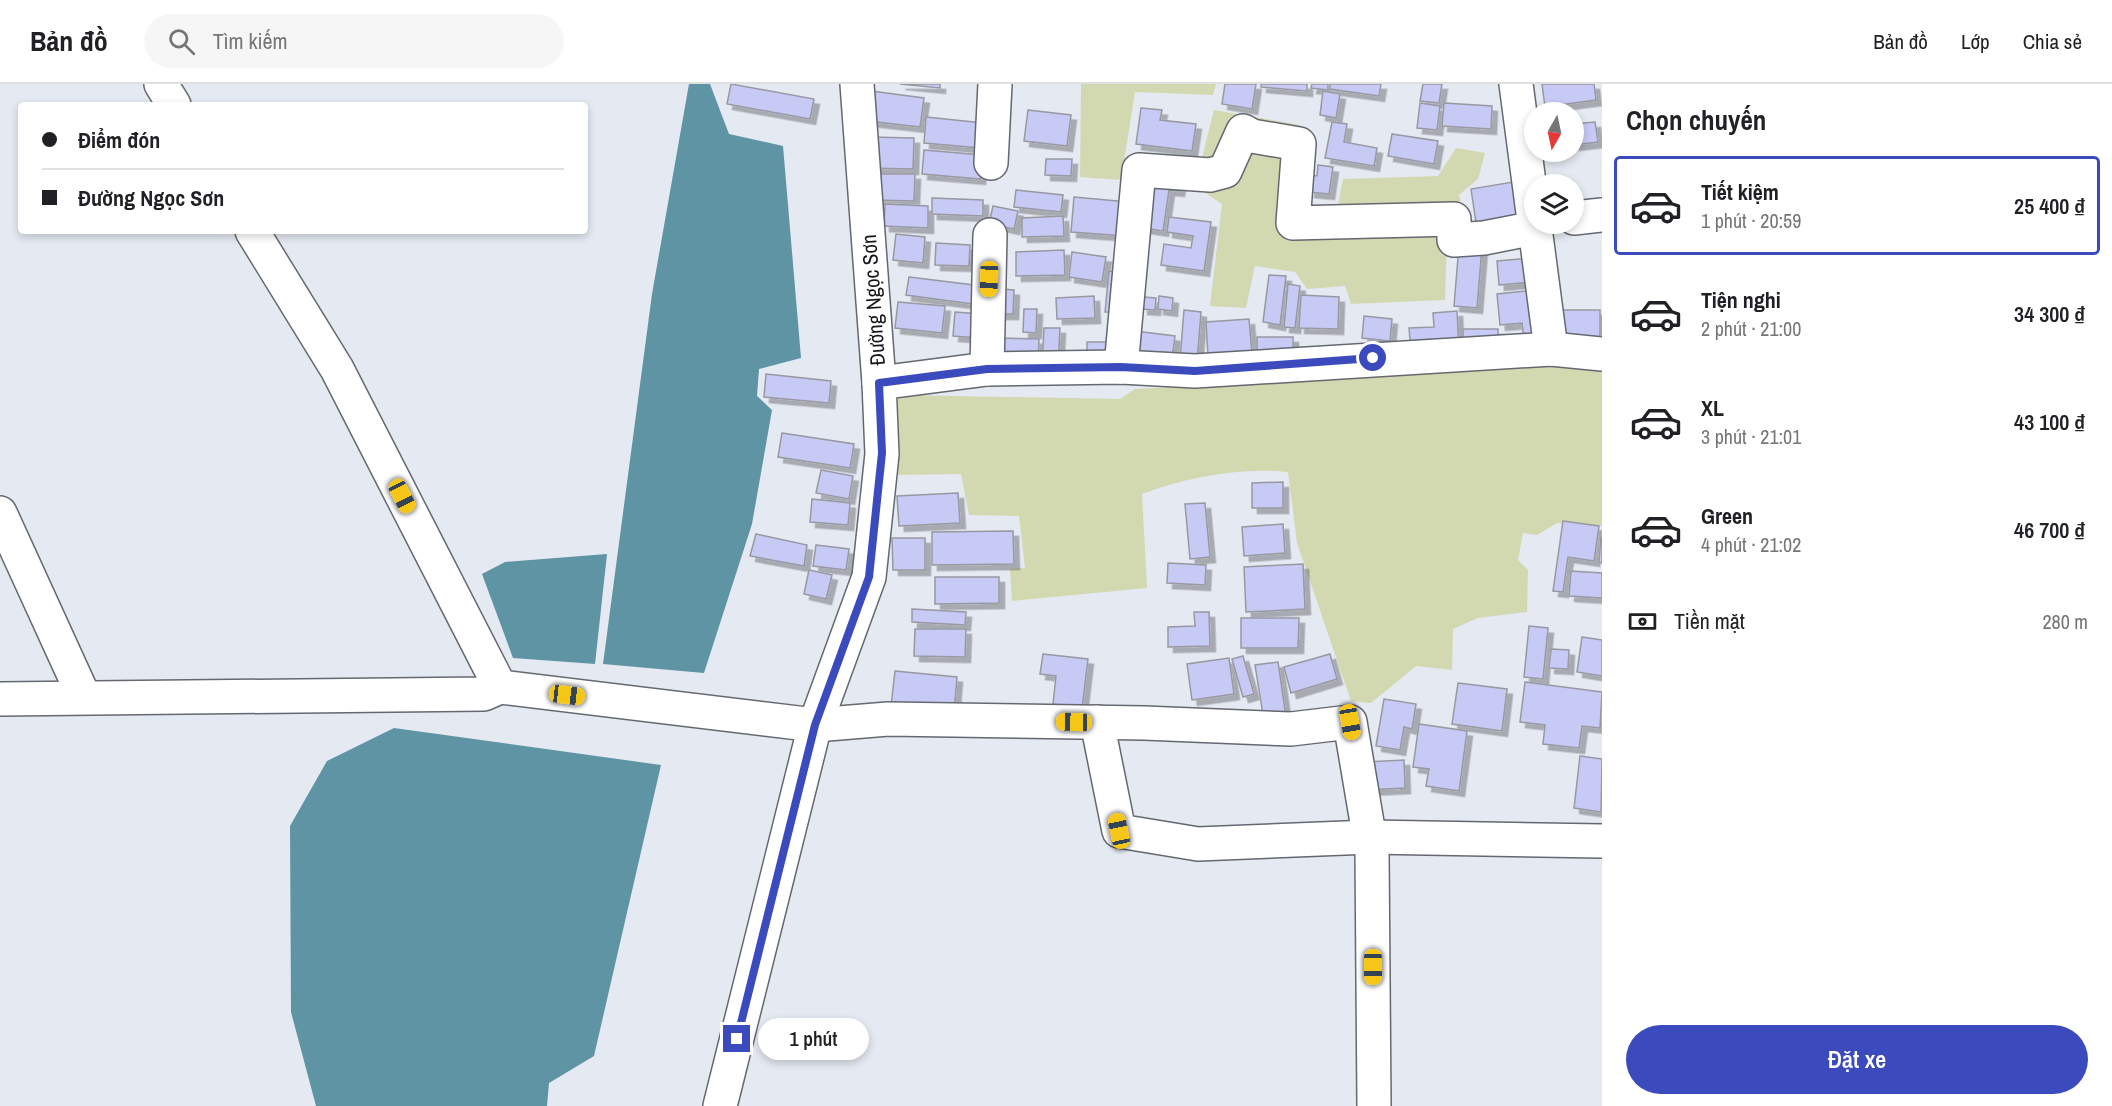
<!DOCTYPE html>
<html lang="vi">
<head>
<meta charset="utf-8">
<style>
  body { margin:0; font-family:"Archivo Narrow",sans-serif; background:#f6f6f6; color:#202124; height:100vh; display:flex; flex-direction:column; font-size:22px; white-space:nowrap }
  * { box-sizing:border-box; margin:0 }
  p { font-size:20px; color:#757577 }
  .icon { flex:none; width:33px; height:33px; fill:none; stroke:currentColor; stroke-width:2; stroke-linecap:round; stroke-linejoin:round }
  .map { position:relative; flex:1; overflow:hidden }
  .drawer { display:flex; flex-direction:column; background:#fff; width:510px }
  .drawer>* { flex:none }
  .top-card { position:absolute; left:18px; top:18px; width:570px; height:132px; border-radius:6px; box-shadow:0 3px 9px #0003; display:grid; align-content:center; height:132px; padding:0 24px; background:#fff }
  .needle { width:39px; rotate:189deg }
  .tools { position:absolute; left:1524px; top:18px; display:grid; gap:12px }
  .tools a { display:grid; place-items:center; width:60px; height:60px; border-radius:50%; background:#fff; box-shadow:0 3px 9px #0003; font-size:30px }
  .end { position:absolute; width:27px; height:27px; margin:-14px; border:8px solid #3b4bbe; background:#fff; box-shadow:0 0 0 3px #fff }
  .from { border-radius:50% }
  .bubble { position:absolute; height:42px; border-radius:21px; background:#fff; box-shadow:0 3px 9px #0003; font-size:20px; font-weight:600; line-height:42px; text-align:center }
  .car { position:absolute; width:18px; height:36px; margin:-18px -9px; border-radius:8px; box-shadow:0 0 4px 2px #0007; background:linear-gradient(#f5c518 24%,#345 0 40%,#f5c518 0 76%,#345 0 86%,#f5c518 0) }
  .top-card b { display:flex; align-items:center; gap:21px; height:57px; font-size:22px }
  .top-card b+b { border-top:2px solid #e0e0e0 }
  .top-card i { width:15px; height:15px; background:#202124 }
  ul { padding:0; list-style:none }
  li { display:flex; align-items:center; gap:18px; height:99px; margin:0 12px 9px; padding:0 12px; border:3px solid transparent; border-radius:6px }
  li div { flex:1 }
  li b { display:block; font-size:22px }
  li em { font-style:normal; font-weight:600 }
  li.selected { border-color:#3b4bbe }
  li>.icon { width:54px; height:54px; stroke-width:1.5 }
  h2 { padding:0 24px; font-size:27px; line-height:72px }
  .pay { display:flex; align-items:center; gap:15px; height:66px; padding:0 24px; font-size:22px }
  .pay p { margin-inline-start:auto }
  .cta { display:flex; gap:12px; margin-top:auto; padding:12px 24px }
  .cta a { flex:1; height:69px; border-radius:36px; background:#3b4bbe; color:#fff; font-size:24px; font-weight:600; line-height:69px; text-align:center }
  header { display:flex; align-items:center; gap:36px; box-sizing:border-box; height:84px; padding:0 30px; background:#fff; border-bottom:2px solid #e0e0e0 }
  header strong { font-size:28px }
  nav { display:flex; gap:33px; margin-inline-start:auto; font-size:21px }
  .search { width:420px; height:54px; background:#f6f6f6; display:flex; align-items:center; gap:15px; box-sizing:border-box; padding:0 21px; border-radius:33px; color:#757577; font-size:22px }
  main { display:flex; flex:1; min-height:0 }
  .map>svg:first-child { display:block }
</style>
</head>
<body>
<header>
<strong>Bản đồ</strong>
<div class="search"><svg class="icon" aria-label="search" viewBox="0 0 24 24"><circle cx="10" cy="10" r="6"/><path d="M15 15l6 6"/></svg>Tìm kiếm</div>
<nav><a>Bản đồ</a><a>Lớp</a><a>Chia sẻ</a></nav>
</header>
<main>
<div class="map">
<svg width="1602" height="1022" viewBox="0 0 1602 1022">
  <defs>
    <filter id="shadow"><feDropShadow dx="5.5" dy="5.5" stdDeviation="0" flood-color="#0004"/></filter>
  </defs>
  <rect width="100%" height="100%" fill="#e4e9f2"/>
  <g fill="#d2d9b0">
    <path d="M1081,0h135l-3,11 -78,-3 -14,88 -41,-3z"/>
    <path d="M1214,26l86,15 5,84 32,2 6,-32 95,-3 18,-28 29,5 -7,26 -19,16 11,46 -23,1 -2,58 -94,4 -6,-18 -38,3 -12,-17 -40,-6 -9,42 -36,-2 12,-102 -27,-18z"/>
    <path d="M1528,274l74,6v162l-45,-3 -20,12 -14,-2 -5,27 10,10 -1,42 -49,6 -25,11 -1,41 -36,-4 -45,37 -20,-2 -54,-158 -9,-71c-48,-5 -101,5 -146,22l5,94 -135,13 -2,-32 15,-1 -6,-52 -50,-1 -8,-41 -68,1 -1,-67 9,-13 219,4 15,-10 291,-15z"/>
  </g>
  <g fill="#5f94a4">
    <path d="M689,0h21l19,50 54,12 18,212 -42,11 -2,27 15,14 -20,114 -48,149 -101,-9 49,-370z"/>
    <path d="M607,470l-12,110 -82,-6 -31,-84 23,-12z"/>
    <path d="M394,644l267,37 -67,291 -45,27 -2,23h-231l-25,-94 -1,-186 37,-65z"/>
  </g>
  <g fill="#c8caf6" stroke="#9898a2" stroke-width="1.5" filter="url(#shadow)">
    <path d="M731,0l83,15 -4,20 -83,-15z"/>
    <path d="M900,0h40v4z"/>
    <path d="M1225,0h31l-4,25 -30,-5z"/>
    <path d="M1261,0h46v7l-46,-4z"/>
    <path d="M1312,0h16v6l-17,-2z"/>
    <path d="M1330,0h51l-2,12 -49,-7z"/>
    <path d="M1423,0h19l-3,19 -19,-2z"/>
    <path d="M1542,0h52l2,16 -51,7z"/>
    <path d="M871,7l53,7 -4,29 -52,-6z"/>
    <path d="M1323,7l17,3 -4,24 -16,-3z"/>
    <path d="M1420,19l20,3 -3,24 -20,-2z"/>
    <path d="M1444,19l48,3 -1,23 -49,-3z"/>
    <path d="M1141,24l21,2 -2,10 36,4 -4,27 -56,-7z"/>
    <path d="M1028,26l43,5 -4,31 -43,-5z"/>
    <path d="M926,33l57,6 -2,25 -57,-5z"/>
    <path d="M1332,38l15,2 -3,18 33,6 -3,18 -49,-8z"/>
    <path d="M1595,38l3,20 -24,3v-21z"/>
    <path d="M1392,50l46,7 -4,23 -46,-8z"/>
    <path d="M869,53l45,1 -1,31 -45,-1z"/>
    <path d="M924,66l58,5 -2,24 -58,-5z"/>
    <path d="M1046,75h26l-1,17 -26,-1z"/>
    <path d="M1318,81l15,2 -4,27 -20,-2 2,-17 6,1z"/>
    <path d="M1147,89l34,5 -2,13 -10,-1 -6,41 -25,-4z"/>
    <path d="M873,90h42l-1,27 -41,-1z"/>
    <path d="M1513,98l6,40 -42,7 -6,-40z"/>
    <path d="M1016,106l47,5 -2,17 -47,-5z"/>
    <path d="M1074,113l54,5 -3,34 -54,-4z"/>
    <path d="M932,114l51,2v16l-51,-2z"/>
    <path d="M885,120l43,2v22l-44,-2z"/>
    <path d="M993,122l25,5 -4,18 -25,-5z"/>
    <path d="M1063,132l1,20 -42,1v-19z"/>
    <path d="M1169,133l42,5 -7,49 -43,-6 3,-21 27,4 2,-12 -26,-4z"/>
    <path d="M896,150l29,3 -2,26 -30,-3z"/>
    <path d="M936,159l34,2 -1,21 -34,-1z"/>
    <path d="M1459,161l23,2 -5,61 -23,-2z"/>
    <path d="M1064,166l1,25 -49,1v-24z"/>
    <path d="M1072,168l34,5 -4,25 -33,-5z"/>
    <path d="M1531,174l2,24 -34,3 -2,-24z"/>
    <path d="M1109,187l17,2 -3,39h-18z"/>
    <path d="M1269,191l17,1 -6,49 -17,-3z"/>
    <path d="M909,193l73,9 -2,19 -74,-10z"/>
    <path d="M1288,200l12,2 -5,42 -11,-1z"/>
    <path d="M1001,205l13,1 -1,24h-14z"/>
    <path d="M1535,206l5,48 -16,1 -2,-16 -22,2 -3,-31z"/>
    <path d="M1301,211l38,2 -1,32 -39,-1z"/>
    <path d="M1094,212l1,22 -38,1 -1,-21z"/>
    <path d="M1159,212l14,2 -1,13 -14,-2z"/>
    <path d="M1143,213l13,1 -1,12 -13,-1z"/>
    <path d="M898,218l47,4 -3,27 -47,-5z"/>
    <path d="M1024,225h13l-1,24 -13,-1z"/>
    <path d="M1184,226l17,2 -4,50 -17,-2z"/>
    <path d="M1560,226h40v30h-39z"/>
    <path d="M1457,227l2,37 -48,3 -2,-23 25,-1 -1,-14z"/>
    <path d="M955,228l26,2 -2,24 -26,-2z"/>
    <path d="M1364,232l28,3 -2,22 -28,-3z"/>
    <path d="M1249,235l3,34 -44,3 -2,-34z"/>
    <path d="M1044,244h16l-2,39 -16,-1z"/>
    <rect x="1463" y="245" width="35" height="19"/>
    <path d="M1135,247l40,5 -4,30 -40,-5z"/>
    <rect x="1257" y="253" width="36" height="20"/>
    <path d="M1001,254l38,1 -1,23 -38,-1z"/>
    <path d="M1087,258h31l1,22 -32,1z"/>
    <path d="M766,290l65,7 -2,22 -65,-6z"/>
    <path d="M782,349l72,11 -4,24 -72,-11z"/>
    <path d="M821,386l32,6 -4,23 -33,-6z"/>
    <path d="M1283,398v26h-31v-25z"/>
    <path d="M958,409l2,30 -61,3 -2,-30z"/>
    <path d="M812,415l38,4 -2,22 -38,-3z"/>
    <path d="M1205,419l5,54 -20,2 -5,-55z"/>
    <path d="M1563,437l36,5 -5,35 -26,-4 -5,35 -10,-1z"/>
    <path d="M1283,440l2,29 -41,3 -2,-29z"/>
    <path d="M1013,447l1,33 -82,1v-33z"/>
    <path d="M756,450l51,11 -3,21 -54,-10z"/>
    <path d="M1601,453l1,1v25l-3,-1z"/>
    <path d="M892,454h33v32h-32z"/>
    <path d="M816,461l33,4 -3,21 -33,-4z"/>
    <path d="M1168,479l38,2 -1,20 -38,-2z"/>
    <path d="M1303,480l2,45 -59,3 -2,-45z"/>
    <path d="M809,486l23,5 -6,24 -22,-5z"/>
    <path d="M1571,487l31,2v25l-33,-2z"/>
    <path d="M935,493h64v26l-64,1z"/>
    <path d="M912,525l54,3 -1,13 -53,-3z"/>
    <path d="M1194,528h15l1,34 -42,1v-20l27,-1z"/>
    <path d="M1241,534h58l-1,30h-57z"/>
    <path d="M1529,542l19,2 -5,51 -19,-2z"/>
    <path d="M915,545h51l-1,28 -51,-1z"/>
    <path d="M1582,553l20,3v36l-25,-4z"/>
    <path d="M1551,565l18,1 -1,19 -19,-1z"/>
    <path d="M1043,570l45,5 -6,49 -29,-4 3,-28 -16,-2z"/>
    <path d="M1330,570l7,25 -46,14 -7,-26z"/>
    <path d="M1243,572l11,38 -11,3 -11,-38z"/>
    <path d="M1229,574l5,36 -42,6 -5,-36z"/>
    <path d="M1278,578l8,55 -22,4 -9,-56z"/>
    <path d="M895,587l62,6 -3,35 -63,-6z"/>
    <path d="M1525,598l77,10 -2,36 -18,-2 -3,22 -36,-4 2,-19 -25,-3z"/>
    <path d="M1458,599l49,6 -5,42 -50,-7z"/>
    <path d="M1384,615l32,5 -4,25 -8,-2 -4,23 -24,-4z"/>
    <path d="M1419,640l48,7 -8,60 -33,-5 3,-17 -16,-2z"/>
    <path d="M1580,672l22,3 -1,53 -27,-4z"/>
    <path d="M1404,676l1,28 -38,2 -1,-28z"/>
  </g>
  <g fill="none" stroke-linecap="round" stroke-linejoin="round">
    <g stroke="#646870" stroke-width="36">
      <g id="minor">
        <path d="M161,0l13,21"/>
        <path d="M1516,0l35,265"/>
        <path d="M991,79l4,-79"/>
        <path d="M1574,134l28,-3"/>
        <path d="M252,147l85,138 163,318"/>
        <path d="M1121,283l18,-197 71,5 15,-4 18,-40 9,5 47,8 -6,79 161,-4v21l30,-2 51,-10"/>
        <path d="M987,285l3,-134"/>
        <path d="M879,299l108,-14 134,-2 74,4 356,-22 51,5"/>
        <path d="M0,429l84,184"/>
        <path d="M0,615l484,-5 16,-7 315,38 73,-6 256,4 147,6 59,-7 22,130 2,254"/>
        <path d="M1097,638l22,109 79,13 172,-7 232,4"/>
      </g>
    </g>
    <g stroke="#646870" stroke-width="36">
      <path id="major" d="M720,1022l95,-381 54,-148 13,-123 -3,-71 -22,-299"/>
    </g>
    <use href="#minor" stroke="#fff" stroke-width="33"/>
    <use href="#major" stroke="#fff" stroke-width="33"/>
  </g>
  <g fill="none" stroke-linecap="round" stroke-linejoin="round">
    <path stroke="#3b4bbe" stroke-width="8" d="M737,955l78,-314 54,-148 13,-124 -3,-70 108,-14 134,-2 74,4 178,-13"/>
  </g>
  <g text-anchor="middle" dominant-baseline="central" stroke-width="6" stroke-linejoin="round" paint-order="stroke">
    <g font-size="21" fill="#141619" stroke="#fff">
      <text transform="translate(873 216) rotate(-94)">Đường Ngọc Sơn</text>
    </g>
  </g>
</svg>
<div class="tools">
<a><svg class="needle" viewBox="-14 -14 28 28"><path d="M0-13l5 13h-10z" fill="#e53935"/><path d="M0 13l5-13h-10z" fill="#757577"/></svg></a>
<a><svg class="icon" aria-label="layers" viewBox="0 0 24 24"><path d="M12 4l9 5-9 5-9-5zM3 14l9 5 9-5"/></svg></a>
</div>
<i class="end from" style="left:1373px;top:274px"></i>
<i class="end" style="left:737px;top:955px"></i>
<div class="bubble" style="left:758px;top:934px;width:111px">1 phút</div>
<i class="car" style="left:989px;top:195px;rotate:182deg"></i>
<i class="car" style="left:402px;top:412px;rotate:153deg"></i>
<i class="car" style="left:567px;top:611px;rotate:97deg"></i>
<i class="car" style="left:1074px;top:638px;rotate:271deg"></i>
<i class="car" style="left:1350px;top:638px;rotate:170deg"></i>
<i class="car" style="left:1119px;top:747px;rotate:348deg"></i>
<i class="car" style="left:1373px;top:883px;rotate:180deg"></i>
<div class="top-card">
<b><i class="from"></i>Điểm đón</b>
<b><i></i>Đường Ngọc Sơn</b>
</div>
</div>
<section class="drawer">
<h2>Chọn chuyến</h2>
<ul>
<li class="selected"><svg class="icon" aria-label="car" viewBox="0 0 24 24"><path d="M5 17H2v-5l4-1 3-4h7l3 4 3 1v5h-3M9 17h6M6 11h13"/><circle cx="7" cy="17" r="2"/><circle cx="17" cy="17" r="2"/></svg><div><b>Tiết kiệm</b><p>1 phút · 20:59</p></div><em>25 400 ₫</em></li>
<li><svg class="icon" aria-label="car" viewBox="0 0 24 24"><path d="M5 17H2v-5l4-1 3-4h7l3 4 3 1v5h-3M9 17h6M6 11h13"/><circle cx="7" cy="17" r="2"/><circle cx="17" cy="17" r="2"/></svg><div><b>Tiện nghi</b><p>2 phút · 21:00</p></div><em>34 300 ₫</em></li>
<li><svg class="icon" aria-label="car" viewBox="0 0 24 24"><path d="M5 17H2v-5l4-1 3-4h7l3 4 3 1v5h-3M9 17h6M6 11h13"/><circle cx="7" cy="17" r="2"/><circle cx="17" cy="17" r="2"/></svg><div><b>XL</b><p>3 phút · 21:01</p></div><em>43 100 ₫</em></li>
<li><svg class="icon" aria-label="car" viewBox="0 0 24 24"><path d="M5 17H2v-5l4-1 3-4h7l3 4 3 1v5h-3M9 17h6M6 11h13"/><circle cx="7" cy="17" r="2"/><circle cx="17" cy="17" r="2"/></svg><div><b>Green</b><p>4 phút · 21:02</p></div><em>46 700 ₫</em></li>
</ul>
<div class="pay"><svg class="icon" aria-label="cash" viewBox="0 0 24 24"><path d="M3 7h18v10H3z"/><circle cx="12" cy="12" r="2"/></svg>Tiền mặt<p>280 m</p></div>
<div class="cta"><a>Đặt xe</a></div>
</section>
</main>
</body>
</html>
